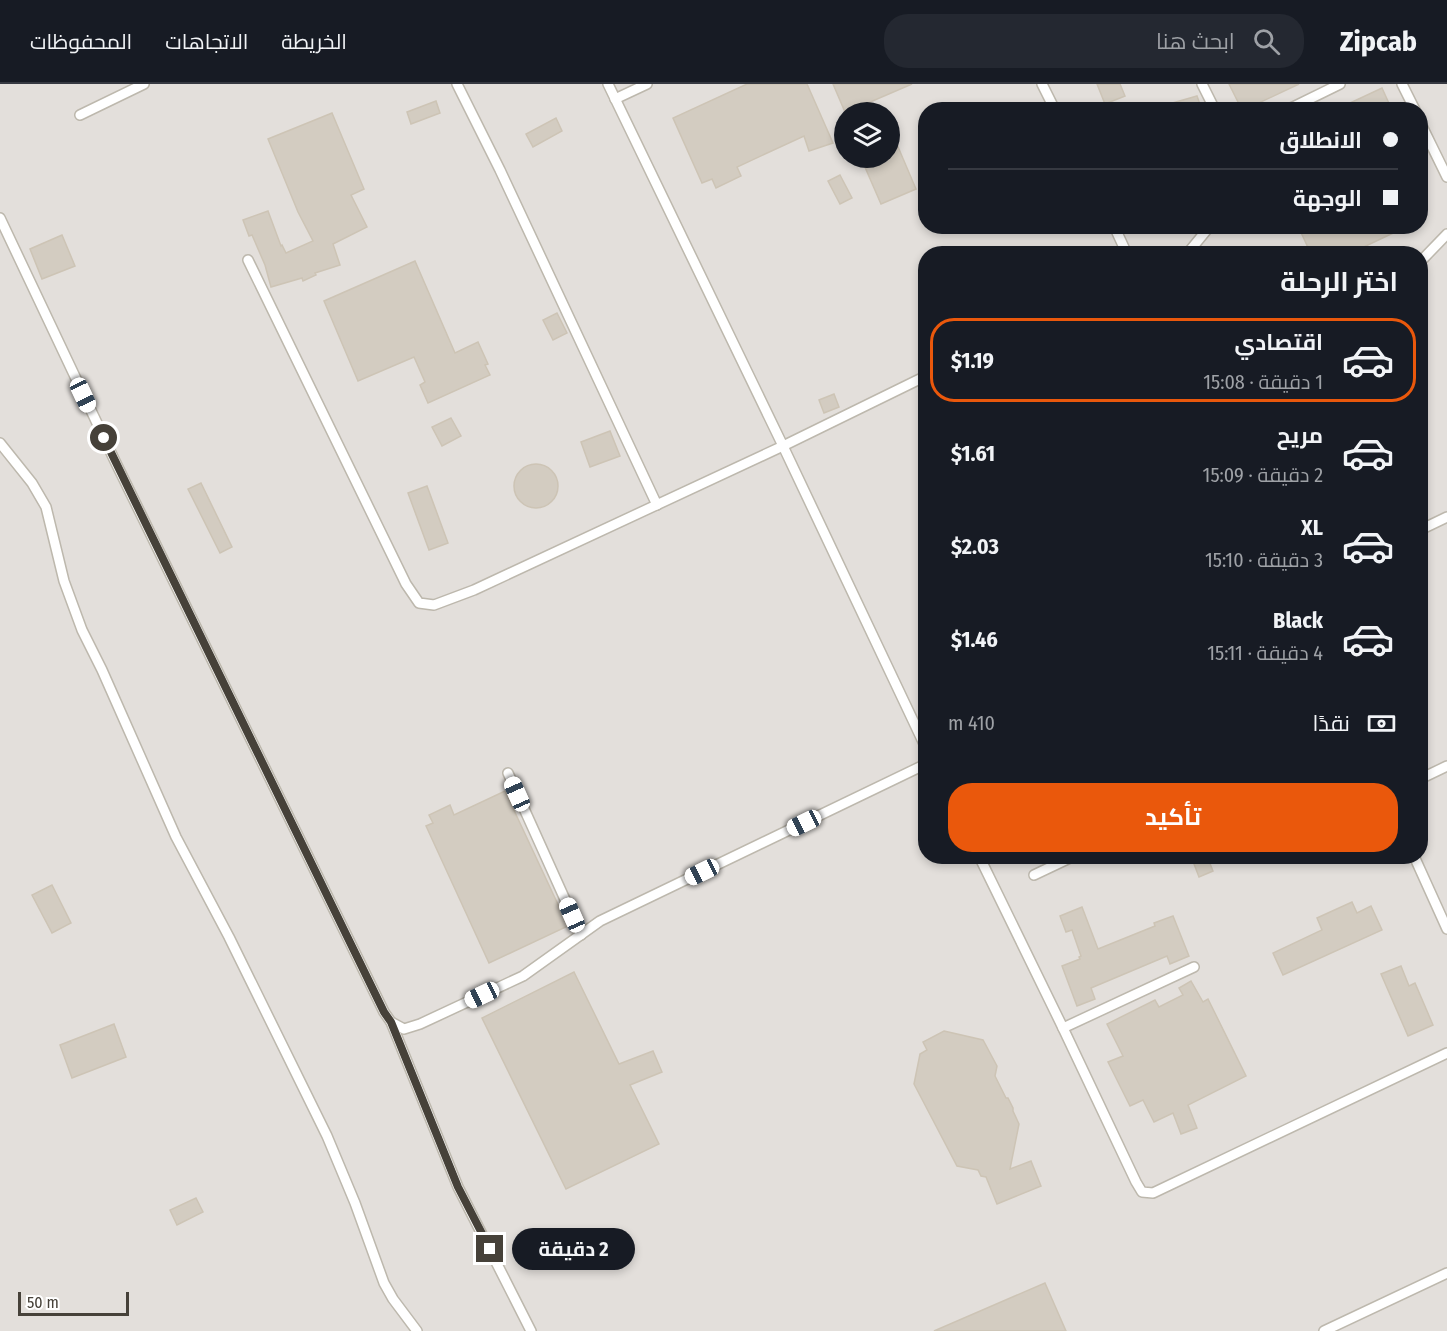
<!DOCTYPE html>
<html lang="ar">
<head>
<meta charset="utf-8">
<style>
  body { margin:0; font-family:"Fira Sans Condensed",Cairo,sans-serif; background:#242831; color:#f1f3f6; direction:rtl; height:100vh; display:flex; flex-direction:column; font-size:22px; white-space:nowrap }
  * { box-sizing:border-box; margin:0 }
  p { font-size:20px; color:#9ea1a6 }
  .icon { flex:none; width:33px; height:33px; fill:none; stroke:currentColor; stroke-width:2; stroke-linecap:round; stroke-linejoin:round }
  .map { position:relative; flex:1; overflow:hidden; direction:ltr }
  .panel { position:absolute; left:918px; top:162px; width:510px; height:618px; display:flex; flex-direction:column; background:#171b24; border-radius:24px; box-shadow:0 3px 9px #0003; direction:rtl }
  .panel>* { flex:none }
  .guide { position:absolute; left:918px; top:18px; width:510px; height:132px; border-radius:24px; box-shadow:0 3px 9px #0003; direction:rtl; display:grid; align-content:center; height:132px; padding:0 30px; background:#171b24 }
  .controls { position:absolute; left:834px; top:18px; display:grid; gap:12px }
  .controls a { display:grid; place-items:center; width:66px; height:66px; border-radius:50%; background:#171b24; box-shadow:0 3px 9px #0003; font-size:30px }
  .scale { position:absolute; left:18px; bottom:15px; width:111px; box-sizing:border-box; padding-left:6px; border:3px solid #464139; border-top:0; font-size:16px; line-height:21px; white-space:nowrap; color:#464139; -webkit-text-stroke:4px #fff; paint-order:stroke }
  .end { position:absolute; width:27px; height:27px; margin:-14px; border:8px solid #464139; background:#fff; box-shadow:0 0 0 3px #fff }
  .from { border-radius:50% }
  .bubble { position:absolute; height:42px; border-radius:21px; background:#171b24; box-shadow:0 3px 9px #0003; font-size:20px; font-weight:700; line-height:42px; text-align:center; direction:rtl }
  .car { position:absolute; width:18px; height:36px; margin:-18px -9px; border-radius:8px; box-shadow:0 0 4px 2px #0007; background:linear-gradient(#fff 24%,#345 0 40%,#fff 0 76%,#345 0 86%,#fff 0) }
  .guide b { display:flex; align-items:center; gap:21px; height:57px; font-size:22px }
  .guide b+b { border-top:2px solid #363941 }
  .guide i { width:15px; height:15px; background:#f1f3f6 }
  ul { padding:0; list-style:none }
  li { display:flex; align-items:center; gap:18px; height:84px; margin:0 12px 9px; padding:0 18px; border:3px solid transparent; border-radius:24px }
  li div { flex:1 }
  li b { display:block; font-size:22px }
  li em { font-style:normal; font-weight:700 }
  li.current { border-color:#ea580c }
  li>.icon { width:54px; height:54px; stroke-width:1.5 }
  h2 { padding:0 30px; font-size:27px; line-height:72px }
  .pay { display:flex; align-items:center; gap:15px; height:66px; padding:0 30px; font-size:22px }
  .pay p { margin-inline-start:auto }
  .primary-button { display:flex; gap:12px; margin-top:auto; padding:12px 30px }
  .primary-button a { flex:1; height:69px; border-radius:24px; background:#ea580c; color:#fff; font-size:24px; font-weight:700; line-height:69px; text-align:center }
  header { display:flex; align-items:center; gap:36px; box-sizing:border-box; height:84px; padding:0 30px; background:#171b24; border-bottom:2px solid #363941 }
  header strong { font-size:28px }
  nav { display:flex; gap:33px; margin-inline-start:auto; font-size:21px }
  .search { width:420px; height:54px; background:#242831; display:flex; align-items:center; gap:15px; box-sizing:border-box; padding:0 21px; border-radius:24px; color:#9ea1a6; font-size:22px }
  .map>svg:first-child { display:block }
</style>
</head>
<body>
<header>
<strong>Zipcab</strong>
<div class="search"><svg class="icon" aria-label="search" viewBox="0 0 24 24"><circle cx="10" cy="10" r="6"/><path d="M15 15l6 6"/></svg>ابحث هنا</div>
<nav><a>الخريطة</a><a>الاتجاهات</a><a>المحفوظات</a></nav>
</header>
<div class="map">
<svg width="1447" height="1247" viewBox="0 0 1447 1247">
  <rect width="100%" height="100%" fill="#f3f0ea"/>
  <path fill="#e3dfdb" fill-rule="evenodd" d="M0,0h1447v1247h-1447zM926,26h494v116h-494zM844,28h46v46h-46zM926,170h494v602h-494z"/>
  <g fill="#d3ccc1" stroke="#cdc4b5" stroke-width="1.5">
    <path d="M747,0h60l26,59 -24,8 -5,-15 -67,31 4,9 -25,12 -4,-9 -10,4 -29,-65z"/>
    <path d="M833,0h79l-65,28h-2z"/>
    <path d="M1097,0h23l5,12 -20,8z"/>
    <path d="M1229,0h70l-55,26h-2z"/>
    <path d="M1382,4l10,22h-57z"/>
    <path d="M1197,12l4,11 -9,3h-29l-1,-4z"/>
    <path d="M436,17l4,12 -29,11 -4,-12z"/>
    <path d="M332,29l32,76 -13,6 16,32 -34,17 7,21 -25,8 1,2 -13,6 -1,-3 -31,9 -6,-22 -13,-30 -3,1 -6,-16 25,-9 13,35 1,-1 4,8 27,-12 -15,-29 -30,-73z"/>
    <path d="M556,34l6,13 -29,16 -7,-13z"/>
    <path d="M890,44l26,61 -35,15 -20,-46h29z"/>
    <path d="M840,91l12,23 -12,6 -12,-23z"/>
    <path d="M1298,142h110l-59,28h-38z"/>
    <path d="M62,151l13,31 -33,13 -12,-30z"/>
    <path d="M415,177l40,92 23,-11 10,22 -3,1 5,10 -62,28 -8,-18 5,-3 -11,-25 -56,24 -34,-80z"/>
    <path d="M557,229l10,20 -14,7 -10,-20z"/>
    <path d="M834,310l5,13 -15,6 -5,-13z"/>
    <path d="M451,334l10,18 -19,10 -10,-19z"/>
    <path d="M610,347l10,25 -30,11 -9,-25z"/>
    <circle cx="536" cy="402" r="22"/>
    <path d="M201,399l31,64 -12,6 -32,-64z"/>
    <path d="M427,402l21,57 -19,7 -21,-57z"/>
    <path d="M505,707l63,135 -79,37 -63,-137 7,-3 -4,-8 21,-10 4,10z"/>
    <path d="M1191,772h16l6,15 -14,6z"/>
    <path d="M52,801l19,38 -19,10 -20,-38z"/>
    <path d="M1352,818l5,11 14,-7 11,24 -99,45 -10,-22 49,-23 -5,-12z"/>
    <path d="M1082,823l16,42 57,-23 -1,-3 19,-7 16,40 -19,8 -3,-8 -76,32 4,11 -18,7 -15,-40 18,-7 -1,-2 2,-1 -9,-26 -6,2 -6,-16z"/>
    <path d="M1401,882l8,20 6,-3 18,42 -25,11 -27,-62z"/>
    <path d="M574,888l45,92 34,-13 9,21 -32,13 29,59 -93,45 -84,-171z"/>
    <path d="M1191,897l12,21 5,-3 38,77 -58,29 9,23 -16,6 -8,-21 -19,9 -11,-22 -13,6 -22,-44 15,-6 -16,-32 48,-24 4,7 24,-12 -4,-7z"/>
    <path d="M114,940l12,33 -54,21 -12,-33z"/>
    <path d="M944,947l39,9 14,26 -2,10 11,22h2l5,10v3l6,13 -9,45 21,-8 10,25 -44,18 -11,-27 -5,-1 -3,-6 -21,-4 -43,-82 6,-30 7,-4 -4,-8z"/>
    <path d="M196,1114l7,14 -26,13 -7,-15z"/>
    <path d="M1045,1199l21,48h-132z"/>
  </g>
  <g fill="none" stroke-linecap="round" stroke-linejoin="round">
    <g stroke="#bdb8ad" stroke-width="12">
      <g id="lane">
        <path d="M457,0l43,86 157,335"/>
        <path d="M608,0l175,362 143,302"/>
        <path d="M1042,0l13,26"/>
        <path d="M1202,0l13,26"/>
        <path d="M1402,0l13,26"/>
        <path d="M615,15l32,-15"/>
        <path d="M1287,26l53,-26"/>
        <path d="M80,31l64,-31"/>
        <path d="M1420,38l27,55"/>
        <path d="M0,134l114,241 270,553 7,10 67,165 73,144"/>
        <path d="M1114,142l13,28"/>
        <path d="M1187,170l23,-28"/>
        <path d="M248,176l158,324 13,19 15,2 40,-15 309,-144 143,-70"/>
        <path d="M1420,178l27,-28"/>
        <path d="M0,359l32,40 14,24 18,74 18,49 20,40 74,167 53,100 98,199 28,67 29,80 9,16 24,32"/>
        <path d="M1420,446l27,-13"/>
        <path d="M508,689l73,162"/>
        <path d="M1420,695l27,-13"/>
        <path d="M979,772l84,172 73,154 6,10 11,1 294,-140"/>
        <path d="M1414,772l33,73"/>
        <path d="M1034,791l40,-19"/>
        <path d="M391,938l13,7 16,-5 103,-48 77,-55 326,-157"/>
        <path d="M1063,944l131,-61"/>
        <path d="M1324,1247l123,-58"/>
      </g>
    </g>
    <use href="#lane" stroke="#fff" stroke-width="9"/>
  </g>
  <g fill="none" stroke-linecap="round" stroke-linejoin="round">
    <path stroke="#464139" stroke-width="8" d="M104,354l280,574 7,10 67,165 32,62"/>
  </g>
</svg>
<div class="controls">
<a><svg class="icon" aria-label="layers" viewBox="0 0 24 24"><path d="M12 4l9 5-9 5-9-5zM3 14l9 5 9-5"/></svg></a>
</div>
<div class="scale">50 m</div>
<i class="end from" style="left:104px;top:354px"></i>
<i class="end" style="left:490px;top:1165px"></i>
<div class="bubble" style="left:512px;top:1144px;width:123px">2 دقيقة</div>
<i class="car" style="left:83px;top:311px;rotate:155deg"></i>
<i class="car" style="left:517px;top:710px;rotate:336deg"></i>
<i class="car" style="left:804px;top:739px;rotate:244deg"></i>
<i class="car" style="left:702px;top:788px;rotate:244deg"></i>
<i class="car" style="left:572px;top:831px;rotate:336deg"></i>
<i class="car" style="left:482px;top:911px;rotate:245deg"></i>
<div class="guide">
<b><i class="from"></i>الانطلاق</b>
<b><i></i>الوجهة</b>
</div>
<section class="panel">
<h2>اختر الرحلة</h2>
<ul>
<li class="current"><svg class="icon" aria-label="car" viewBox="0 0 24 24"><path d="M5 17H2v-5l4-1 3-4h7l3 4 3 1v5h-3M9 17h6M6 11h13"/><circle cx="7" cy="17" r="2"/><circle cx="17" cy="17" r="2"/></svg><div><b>اقتصادي</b><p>1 دقيقة · 15:08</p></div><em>$1.19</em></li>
<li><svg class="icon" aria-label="car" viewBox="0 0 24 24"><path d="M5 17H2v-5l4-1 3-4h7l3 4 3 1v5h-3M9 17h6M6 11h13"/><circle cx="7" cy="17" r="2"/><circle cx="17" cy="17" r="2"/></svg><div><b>مريح</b><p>2 دقيقة · 15:09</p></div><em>$1.61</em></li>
<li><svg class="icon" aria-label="car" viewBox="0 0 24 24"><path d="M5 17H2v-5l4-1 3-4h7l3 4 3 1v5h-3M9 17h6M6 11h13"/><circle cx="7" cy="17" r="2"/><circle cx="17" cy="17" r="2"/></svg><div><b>XL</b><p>3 دقيقة · 15:10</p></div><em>$2.03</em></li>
<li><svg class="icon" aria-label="car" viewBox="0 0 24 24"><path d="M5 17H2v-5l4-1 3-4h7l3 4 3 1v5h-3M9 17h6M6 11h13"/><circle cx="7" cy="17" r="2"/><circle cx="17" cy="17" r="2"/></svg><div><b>Black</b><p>4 دقيقة · 15:11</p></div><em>$1.46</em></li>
</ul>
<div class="pay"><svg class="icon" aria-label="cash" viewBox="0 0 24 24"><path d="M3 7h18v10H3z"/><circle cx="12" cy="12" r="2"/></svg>نقدًا<p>410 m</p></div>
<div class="primary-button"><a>تأكيد</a></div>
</section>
</div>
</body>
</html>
